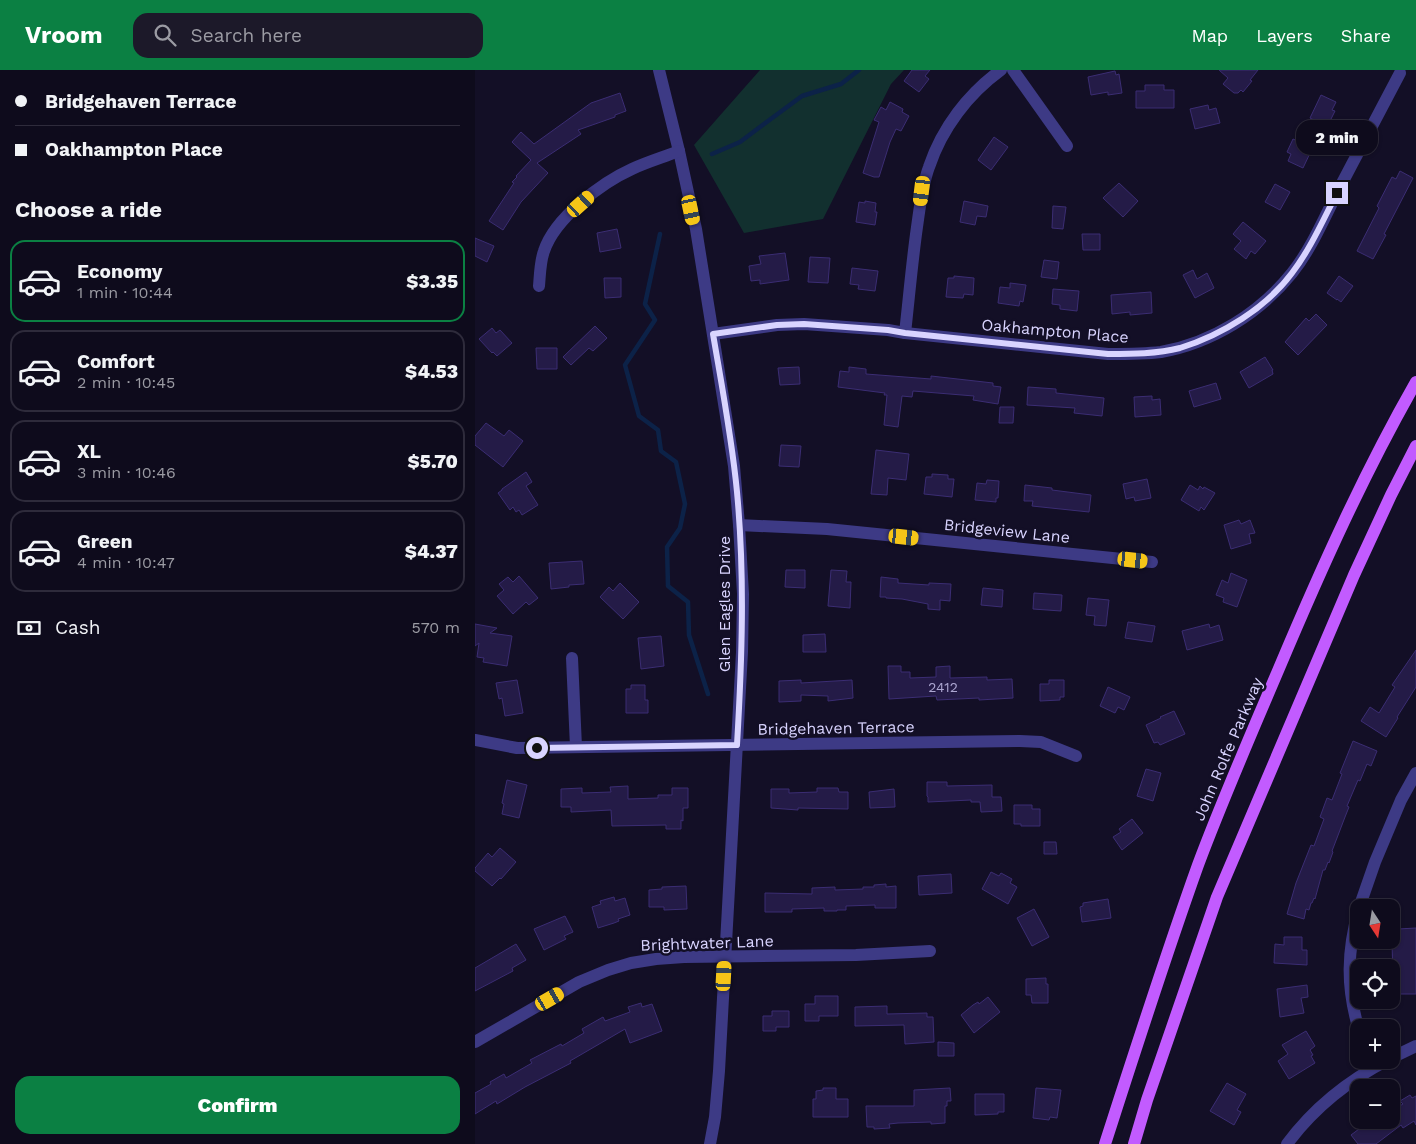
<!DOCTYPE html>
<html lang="en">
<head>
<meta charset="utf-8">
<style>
  body { margin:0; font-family:"Work Sans",sans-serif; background:#1c1929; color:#f1f3f6; height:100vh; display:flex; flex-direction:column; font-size:19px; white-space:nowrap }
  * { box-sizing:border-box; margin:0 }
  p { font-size:16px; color:#9b9ba3 }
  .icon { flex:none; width:28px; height:28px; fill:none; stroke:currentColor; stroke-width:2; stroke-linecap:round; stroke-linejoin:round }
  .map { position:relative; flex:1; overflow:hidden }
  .drawer { display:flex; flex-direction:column; background:#0e0b1c; width:475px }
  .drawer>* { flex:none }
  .banner { display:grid; align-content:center; height:110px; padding:0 15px; background:#0e0b1c }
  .needle { width:32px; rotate:168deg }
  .buttons { position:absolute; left:875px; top:829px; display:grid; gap:10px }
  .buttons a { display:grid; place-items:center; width:50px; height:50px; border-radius:10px; background:#0e0b1c; box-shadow:0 1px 4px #0004,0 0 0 1px #2e2b3b; font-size:25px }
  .end { position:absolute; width:22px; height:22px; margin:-11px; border:6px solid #d9d4ff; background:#111; box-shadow:0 0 0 2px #111 }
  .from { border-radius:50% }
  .bubble { position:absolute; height:35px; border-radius:15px; background:#0e0b1c; box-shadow:0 1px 4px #0004,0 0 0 1px #2e2b3b; font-size:16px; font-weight:800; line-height:35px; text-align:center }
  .car { position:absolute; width:15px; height:30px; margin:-15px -8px; border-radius:6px; box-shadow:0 0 4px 1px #0007; background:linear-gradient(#f5c518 24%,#345 0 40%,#f5c518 0 76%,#345 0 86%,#f5c518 0) }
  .banner b { display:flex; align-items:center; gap:18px; height:48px; font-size:19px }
  .banner b+b { border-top:1px solid #2e2b3b }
  .banner i { width:12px; height:12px; background:#f1f3f6 }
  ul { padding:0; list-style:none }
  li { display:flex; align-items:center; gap:15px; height:82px; margin:0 10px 8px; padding:0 5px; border:2px solid #2e2b3b; border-radius:15px }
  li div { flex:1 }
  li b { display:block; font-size:19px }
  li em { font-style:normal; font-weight:800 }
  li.on { border-color:#0b8043 }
  li>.icon { width:45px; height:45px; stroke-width:1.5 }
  h2 { padding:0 15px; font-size:22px; line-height:60px }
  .pay { display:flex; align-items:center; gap:12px; height:55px; padding:0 15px; font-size:19px }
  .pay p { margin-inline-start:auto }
  .primary-button { display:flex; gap:10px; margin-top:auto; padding:10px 15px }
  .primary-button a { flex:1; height:58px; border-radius:15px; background:#0b8043; color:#fff; font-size:20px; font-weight:800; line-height:58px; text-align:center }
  header { display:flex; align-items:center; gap:30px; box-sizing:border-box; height:70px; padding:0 25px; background:#0b8043; color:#fff }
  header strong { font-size:24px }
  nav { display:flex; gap:28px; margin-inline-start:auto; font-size:18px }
  .search { width:350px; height:45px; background:#1c1929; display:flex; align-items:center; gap:12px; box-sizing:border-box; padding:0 18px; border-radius:15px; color:#9b9ba3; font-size:19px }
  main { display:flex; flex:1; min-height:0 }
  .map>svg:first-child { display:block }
</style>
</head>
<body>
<header>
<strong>Vroom</strong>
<div class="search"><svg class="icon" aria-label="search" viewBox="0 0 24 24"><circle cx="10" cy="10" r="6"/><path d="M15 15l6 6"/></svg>Search here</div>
<nav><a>Map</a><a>Layers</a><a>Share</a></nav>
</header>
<main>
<section class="drawer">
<div class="banner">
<b><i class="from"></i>Bridgehaven Terrace</b>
<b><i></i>Oakhampton Place</b>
</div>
<h2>Choose a ride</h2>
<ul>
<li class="on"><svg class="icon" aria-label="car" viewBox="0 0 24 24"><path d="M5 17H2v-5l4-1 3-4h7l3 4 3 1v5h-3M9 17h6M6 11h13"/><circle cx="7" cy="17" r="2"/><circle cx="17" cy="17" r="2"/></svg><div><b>Economy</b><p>1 min · 10:44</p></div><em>$3.35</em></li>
<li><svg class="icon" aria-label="car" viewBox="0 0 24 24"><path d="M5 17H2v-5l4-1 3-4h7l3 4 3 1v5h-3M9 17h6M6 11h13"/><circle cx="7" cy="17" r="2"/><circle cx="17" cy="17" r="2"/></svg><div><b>Comfort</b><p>2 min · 10:45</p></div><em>$4.53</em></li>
<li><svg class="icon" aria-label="car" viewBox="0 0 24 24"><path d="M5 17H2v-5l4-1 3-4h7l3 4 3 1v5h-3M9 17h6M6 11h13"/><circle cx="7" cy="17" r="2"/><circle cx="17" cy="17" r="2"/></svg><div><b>XL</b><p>3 min · 10:46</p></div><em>$5.70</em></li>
<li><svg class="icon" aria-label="car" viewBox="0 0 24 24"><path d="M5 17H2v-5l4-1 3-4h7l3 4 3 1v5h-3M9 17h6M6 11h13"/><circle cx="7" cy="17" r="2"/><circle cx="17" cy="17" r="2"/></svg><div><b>Green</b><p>4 min · 10:47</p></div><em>$4.37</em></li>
</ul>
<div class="pay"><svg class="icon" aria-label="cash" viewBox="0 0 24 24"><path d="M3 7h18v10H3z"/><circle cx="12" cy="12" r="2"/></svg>Cash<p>570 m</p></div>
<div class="primary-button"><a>Confirm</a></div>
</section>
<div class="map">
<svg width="941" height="1074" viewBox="0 0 941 1074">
  <rect width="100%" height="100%" fill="#130f26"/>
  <path fill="#12302f" d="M285,0h144l-13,14 -68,135 -79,14 -50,-88z"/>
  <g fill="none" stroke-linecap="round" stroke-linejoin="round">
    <g stroke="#0c2248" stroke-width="4.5">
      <path d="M237,84l28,-12 20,-15 42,-31 39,-12 18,-14"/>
      <path d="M185,164l-15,70 10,16 -30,45 14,51 19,14 3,21 15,11 9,42 -5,24 -13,19 1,39 20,16 1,33 19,59"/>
    </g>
  </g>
  <g fill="#241b47" stroke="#3b2d73">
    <path d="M437,0h18l-5,6 4,3 -10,13 -15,-11z"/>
    <path d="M744,0h39l-8,10 2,1 -9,11 -2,-2 -3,3h-4l-11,-9 5,-6z"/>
    <path d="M640,1l1,4 3,-1 3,19 -14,2v-3l-17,3 -3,-18z"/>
    <path d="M670,15h19v5h10v18h-38v-17h9z"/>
    <path d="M145,23l6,18 -11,4v2l-37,13 3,4 -44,29 11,10 -27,29 -18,28 -14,-9 25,-38 -2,-1 5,-5 -1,-1 15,-16 -19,-18 9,-10 13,12 57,-41z"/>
    <path d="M846,25l15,7 -4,8 3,1 -8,16 -17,-9z"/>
    <path d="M415,32l13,7 -1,3 7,4 -8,15 -5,-2 -6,13 -11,35h-5l-11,-4 16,-51 -5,-2 7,-13 5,3z"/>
    <path d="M733,35l1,5 7,-2 4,15 -25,6 -5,-20z"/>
    <path d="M519,67l14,10 -17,23 -13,-10z"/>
    <path d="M818,69l16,7 -1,2 4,1 -9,19 -15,-7 3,-7 -4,-2z"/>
    <path d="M925,101l13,7 -29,56 2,1 -13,24 -16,-8 22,-43 -2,-2 15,-29 4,2z"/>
    <path d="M644,113l19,18 -15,16 -20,-19z"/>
    <path d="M800,114l15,8 -10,18 -15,-8z"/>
    <path d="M390,131l11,2 -1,9h2l-2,13 -19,-3 3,-20 6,1z"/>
    <path d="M489,131l24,5 -2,11 -9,-1 -2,9 -15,-3z"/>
    <path d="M578,136l13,1 -3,22 -11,-1z"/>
    <path d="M768,152l23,19 -11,13 -4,-3 -5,8 -12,-10 7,-8 -8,-7z"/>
    <path d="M142,159l4,19 -21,4 -3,-19z"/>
    <path d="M607,164h18v16h-17z"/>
    <path d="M0,168l19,8 -7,16 -12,-6z"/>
    <path d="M310,183l4,27 -29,4v-4l-9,1 -2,-15 12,-2 -2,-8z"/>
    <path d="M335,187l20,1 -2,25 -20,-1z"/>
    <path d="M569,190l15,2 -2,17 -16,-2z"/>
    <path d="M377,198l26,3 -3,20 -17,-2 1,-4 -9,-1z"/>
    <path d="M718,200l4,9 10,-6 7,15 -19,10 -12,-23z"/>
    <path d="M479,206l20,2 -1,17 -9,-1 -1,4 -17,-1 2,-19h6z"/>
    <path d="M864,206l14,10 -12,16 -4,-3v1l-10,-7z"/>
    <path d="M129,208h17v19l-16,1z"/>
    <path d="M535,213l16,2 -3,17 -3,-1 -1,5 -21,-3 2,-16 10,1z"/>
    <path d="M578,219l26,2 -2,20 -17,-2v-4l-8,-1z"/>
    <path d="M676,222l1,21 -22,2v-3l-18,2 -1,-19z"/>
    <path d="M841,244l11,11 -29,30 -13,-13 21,-24 3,3z"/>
    <path d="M120,256l12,12 -14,13 -4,-3 -18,17 -8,-8z"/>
    <path d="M17,258l4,5 4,-3 12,13 -15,13 -4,-4 -1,1 -13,-14z"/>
    <path d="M61,278h21v21h-20z"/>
    <path d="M790,287l8,13h-1l1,4 -24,14 -9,-16z"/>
    <path d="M324,297l1,17 -20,1 -2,-17z"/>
    <path d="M374,297l17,2v5l65,5v-3l62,7v3l8,1 -3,17 -25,-4 1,-4 -61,-5 -1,6 -10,-1 -4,31 -14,-2 3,-30h-3l1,-2 -47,-6 2,-16 9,1z"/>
    <path d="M741,313l5,16 -27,8 -5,-16z"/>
    <path d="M553,317l28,2v4l48,5 -2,18 -28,-3 1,-5 -48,-3z"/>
    <path d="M677,326v4l8,-1 1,16 -26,2 -1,-20z"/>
    <path d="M525,337h14l-1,16h-14z"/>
    <path d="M11,353l18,13 5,-6 14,11 -20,26 -28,-22v-9z"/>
    <path d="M306,375l20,1 -2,21 -20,-1z"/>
    <path d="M401,380l33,4 -3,26 -18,-2 -1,17 -16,-1z"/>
    <path d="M51,402l6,10 -6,4 12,19 -16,10 -3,-5 -3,2 -3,-5 -3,3 -12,-17 4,-3v-1z"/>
    <path d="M457,404l16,1v4h6l-2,18 -28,-3 2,-17h6z"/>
    <path d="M672,409l4,19 -16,3 -1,-4 -8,2 -3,-15z"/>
    <path d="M512,410l12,1 -1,17h-2v4l-21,-2 2,-17 9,1z"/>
    <path d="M550,415l27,3v2l39,5 -2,17 -57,-6 1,-5h-9z"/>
    <path d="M715,415l8,5 2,-4 3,3 1,-2 11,6 -11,17 -3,-3 -2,4 -18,-11z"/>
    <path d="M764,450l2,4 9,-4 5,13 -6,1 2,9 -20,6 -7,-24z"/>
    <path d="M107,491l2,23 -15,1v2l-18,2 -2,-26z"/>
    <path d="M311,500h19v18l-20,-1z"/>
    <path d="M356,500l16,1 -1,11h5l-1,26 -22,-2z"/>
    <path d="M756,503l16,7 -10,27 -14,-5 1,-4 -8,-3 6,-15 6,3z"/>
    <path d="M44,506l19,22 -9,7 -3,-3 -13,12 -16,-18 7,-6 -5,-6 9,-7 5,5z"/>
    <path d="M406,507l17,2v4l31,2v-2l22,1 -1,17 -10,-1v10l-12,-1v-5l-26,-5 -16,-1v-1h-6z"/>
    <path d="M145,513l19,19 -16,17 -23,-22 9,-10 4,4z"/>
    <path d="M508,518l20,2 -1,17 -21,-2z"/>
    <path d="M559,523l28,2 -1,16 -28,-2z"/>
    <path d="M613,528l21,2 -3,26 -12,-1 1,-9 -9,-1z"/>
    <path d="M653,552l27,4 -3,16 -27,-4z"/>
    <path d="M0,554l22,4 -7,5 22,3 -5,30 -24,-4 1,-4 -7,-1 2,-14 -4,3z"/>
    <path d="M734,554l1,4 9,-3 4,15 -36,10 -5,-19z"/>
    <path d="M350,564l1,18h-23v-17z"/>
    <path d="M186,566l3,30 -23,3 -3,-31z"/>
    <path d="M941,580v37l-19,30 1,1 -12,19 -25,-16 9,-14 9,6 16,-26 -3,-2z"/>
    <path d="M413,596h13v6h9v6l26,-1v-10l14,-1v12l37,-1v3l25,-1 1,19 -34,2v-2l-42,2 -1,-4 -47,3z"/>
    <path d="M42,610l6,33 -18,3 -3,-18 -3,1 -3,-16z"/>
    <path d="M326,610v3l51,-3 1,18 -25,3v-5l-27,-1v6l-22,1v-21z"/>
    <path d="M574,610h15v17h-4v3l-20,1v-17h9z"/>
    <path d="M156,615h14v15h3v13h-22v-24h5z"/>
    <path d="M633,617l22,10 -6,13 -6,-3 -3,6 -15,-7z"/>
    <path d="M699,641l11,23 -25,11 -2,-3 -4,1 -8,-18 15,-7 -1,-1z"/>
    <path d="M878,671l24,10 -6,15 -4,-2 -7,17 -2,-1 -11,26 2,1 -4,10 -13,34 1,1 -4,11 -1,-1 -3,8h-2l-8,29 -1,-1 -2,5h-1l-2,7 -3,-1 -2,10 -17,-5 9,-31 15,-38 3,1 10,-27 -4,-2 7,-19 5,2 10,-26 -2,-1z"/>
    <path d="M671,699l15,4 -8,28 -16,-5z"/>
    <path d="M32,710l20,5 -8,33 -17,-4 2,-10 -2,-1z"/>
    <path d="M452,712h20v4l45,-1v12h9l1,14 -21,1 -1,-10h-9v-2l-43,2v-5l-1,-1z"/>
    <path d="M153,716v13l30,-1v-3h14v-7h16v20h-5v13l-2,-1v9h-15v-4l-54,1 -1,-16 -40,2v-5h-10v-18l21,-1v5l29,-1 -1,-5z"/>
    <path d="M342,718h21l1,4h9v17l-50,-1v2l-27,-2v-19h18v4l28,-1z"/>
    <path d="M419,719l1,18 -25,1 -1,-16z"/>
    <path d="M539,735h18v4h8v17h-19v-2h-7z"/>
    <path d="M657,749l11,14 -21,17 -9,-13 8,-5 -2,-3z"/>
    <path d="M569,772h12l1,12h-13z"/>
    <path d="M25,778l16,14 -15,17 -1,-1 -8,8 -17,-15v-3l13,-15 4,4z"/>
    <path d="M516,802l8,4 2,-3 11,6 -2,4 7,4 -9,17 -26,-15z"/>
    <path d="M476,804l1,19 -33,2 -1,-19z"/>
    <path d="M411,814v3l10,-1v22h-21v-3l-29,1v4h-9v1h-13v-3l-32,1v3h-27v-19l47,1v-6l23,-1v3l28,-1v-2h11v-2z"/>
    <path d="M211,816l1,23 -23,1v-3h-15v-17l13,-1v-2z"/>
    <path d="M139,827l1,4 10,-3 5,17 -12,4 1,2 -5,2 -16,5 -6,-21 9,-3 -1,-3z"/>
    <path d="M633,829l3,19 -29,4 -2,-15 3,-1v-3z"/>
    <path d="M559,839l15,28 -17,9 -15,-28z"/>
    <path d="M90,846l8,16 -9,4 2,3 -22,11 -10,-21z"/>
    <path d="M941,858v66h-23l-1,-18h1l-1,-33h5l1,-14z"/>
    <path d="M809,867h18v13h5v15l-33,-2 1,-19 9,1z"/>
    <path d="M41,874l10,16 -14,8 1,3 -38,20v-23z"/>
    <path d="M571,908v6h2v19h-16l-1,-8h-5v-16z"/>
    <path d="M832,915l1,12 -7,1 3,15 -24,4 -3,-28z"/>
    <path d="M340,926h23v20h-19v5h-14v-17h10z"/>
    <path d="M513,927l12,15 -26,21 -13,-18 12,-10 5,-3 1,2z"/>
    <path d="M166,933l1,4 10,-3 10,27 -32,12 -5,-14 -55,32 1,2 -46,24 -28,17 -1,-3 -21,13v-21l16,-9 -1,-2 14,-8 2,4 26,-15 -2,-3 31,-16 1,2 22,-13 -2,-4 21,-12 2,4 25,-9 -2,-5z"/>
    <path d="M412,936v8l40,-1v4h6l1,25 -29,2 -1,-19 -49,1v-19z"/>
    <path d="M297,941h17v16h-13v4h-13v-15h9z"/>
    <path d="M831,961l9,15 -5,4 3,5 -2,1 4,7 -26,16 -11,-18 10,-7 -6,-9z"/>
    <path d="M463,972l16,1v13h-16z"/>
    <path d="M752,1013l19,11 -9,16 4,2 -7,13 -24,-14z"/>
    <path d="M348,1018h13v11h12v18h-35v-18h3v-8l7,-1z"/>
    <path d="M475,1018l1,13h-4v5h-2v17l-14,1v-2l-33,1 -9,1 1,4 -16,1v-2h-7l-1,-21h48v-16z"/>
    <path d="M561,1018l25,2 -4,28 -7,-1 -1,3 -16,-2z"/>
    <path d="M500,1024h29v18h-6v2l-23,1z"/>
    <path d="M935,1025l2,3 4,-2v29l-2,-4 -11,7 -2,-3 -25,19h-18l-7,-9 12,-9 3,3 10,-8 1,2 5,-3h9v-6l8,-5 -1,-2 5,-3 -3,-3z"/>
  </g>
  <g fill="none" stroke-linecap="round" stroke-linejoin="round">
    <g stroke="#3d3a85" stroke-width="12">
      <path d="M184,0l20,81 17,78 38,237 5,59 4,69 -1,58 -23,419 -4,46 -5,27"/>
      <path d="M538,0l54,76"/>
      <path d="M64,216c1,-11 1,-24 5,-35 11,-33 57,-68 88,-82 15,-7 32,-12 47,-18"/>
      <path d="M430,263c4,-35 7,-71 12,-106 3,-21 5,-41 12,-60 13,-39 39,-73 72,-97"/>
      <path d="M238,264l64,-9 27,-1 84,6 17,3 203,21c18,0 36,0 53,-2 51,-9 99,-39 131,-79 20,-25 33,-57 48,-86 20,-38 40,-76 60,-114"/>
      <path d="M264,455l88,4 325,33"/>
      <path d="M97,588l4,89"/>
      <path d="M0,670l42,8 503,-7 21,1 35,14"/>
      <path d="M884,838l16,-46 26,-62 15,-27"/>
      <path d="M884,838c-12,43 -13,79 0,122"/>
      <path d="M0,972l104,-60 29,-12 23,-7 25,-4 28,-2 172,-2 74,-4"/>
      <path d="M916,988l25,-12"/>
      <path d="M812,1074c26,-35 62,-64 101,-84"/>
    </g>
    <g stroke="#c25bff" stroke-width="12">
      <path d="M630,1074c30,-93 60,-187 93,-279 25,-67 54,-133 82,-199 41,-97 84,-193 136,-284"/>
      <path d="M659,1074l13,-44 70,-203 137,-322 37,-80 25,-49"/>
    </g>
  </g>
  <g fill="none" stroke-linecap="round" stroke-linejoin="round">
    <path stroke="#d9d4ff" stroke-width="6" d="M62,678l200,-3c5,-85 8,-168 0,-253 -5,-53 -15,-105 -24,-158l64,-9 27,-1 84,6 17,3 203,21c24,0 49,0 72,-6 42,-13 86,-40 112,-75 19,-25 31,-53 45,-80"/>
  </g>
  <g text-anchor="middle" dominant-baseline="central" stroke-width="5" stroke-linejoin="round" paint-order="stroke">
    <g font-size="14" fill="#aca6d1">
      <text x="468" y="617">2412</text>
    </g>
    <g font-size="16" fill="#d9d4ff" stroke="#130f26">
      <text transform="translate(580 261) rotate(5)">Oakhampton Place</text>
      <text transform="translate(532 461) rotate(6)">Bridgeview Lane</text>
      <text transform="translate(249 534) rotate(-90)">Glen Eagles Drive</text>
      <text transform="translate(361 658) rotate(-1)">Bridgehaven Terrace</text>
      <text transform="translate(753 679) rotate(-67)">John Rolfe Parkway</text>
      <text transform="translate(232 873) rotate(-2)">Brightwater Lane</text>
    </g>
  </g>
</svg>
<div class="buttons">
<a><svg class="needle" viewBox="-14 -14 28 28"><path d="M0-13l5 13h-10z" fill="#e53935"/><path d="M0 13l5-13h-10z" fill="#9b9ba3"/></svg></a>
<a><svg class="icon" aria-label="locate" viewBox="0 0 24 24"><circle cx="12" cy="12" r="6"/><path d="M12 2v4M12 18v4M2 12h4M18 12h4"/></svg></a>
<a>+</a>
<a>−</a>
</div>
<i class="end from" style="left:62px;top:678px"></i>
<i class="end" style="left:862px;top:123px"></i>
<div class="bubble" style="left:821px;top:50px;width:82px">2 min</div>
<i class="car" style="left:447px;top:121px;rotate:187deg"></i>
<i class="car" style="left:106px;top:134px;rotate:48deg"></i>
<i class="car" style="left:216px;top:140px;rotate:168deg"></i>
<i class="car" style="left:429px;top:467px;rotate:96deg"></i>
<i class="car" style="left:658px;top:490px;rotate:96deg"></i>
<i class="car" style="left:249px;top:906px;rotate:3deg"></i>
<i class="car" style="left:75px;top:929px;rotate:60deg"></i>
</div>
</main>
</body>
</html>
